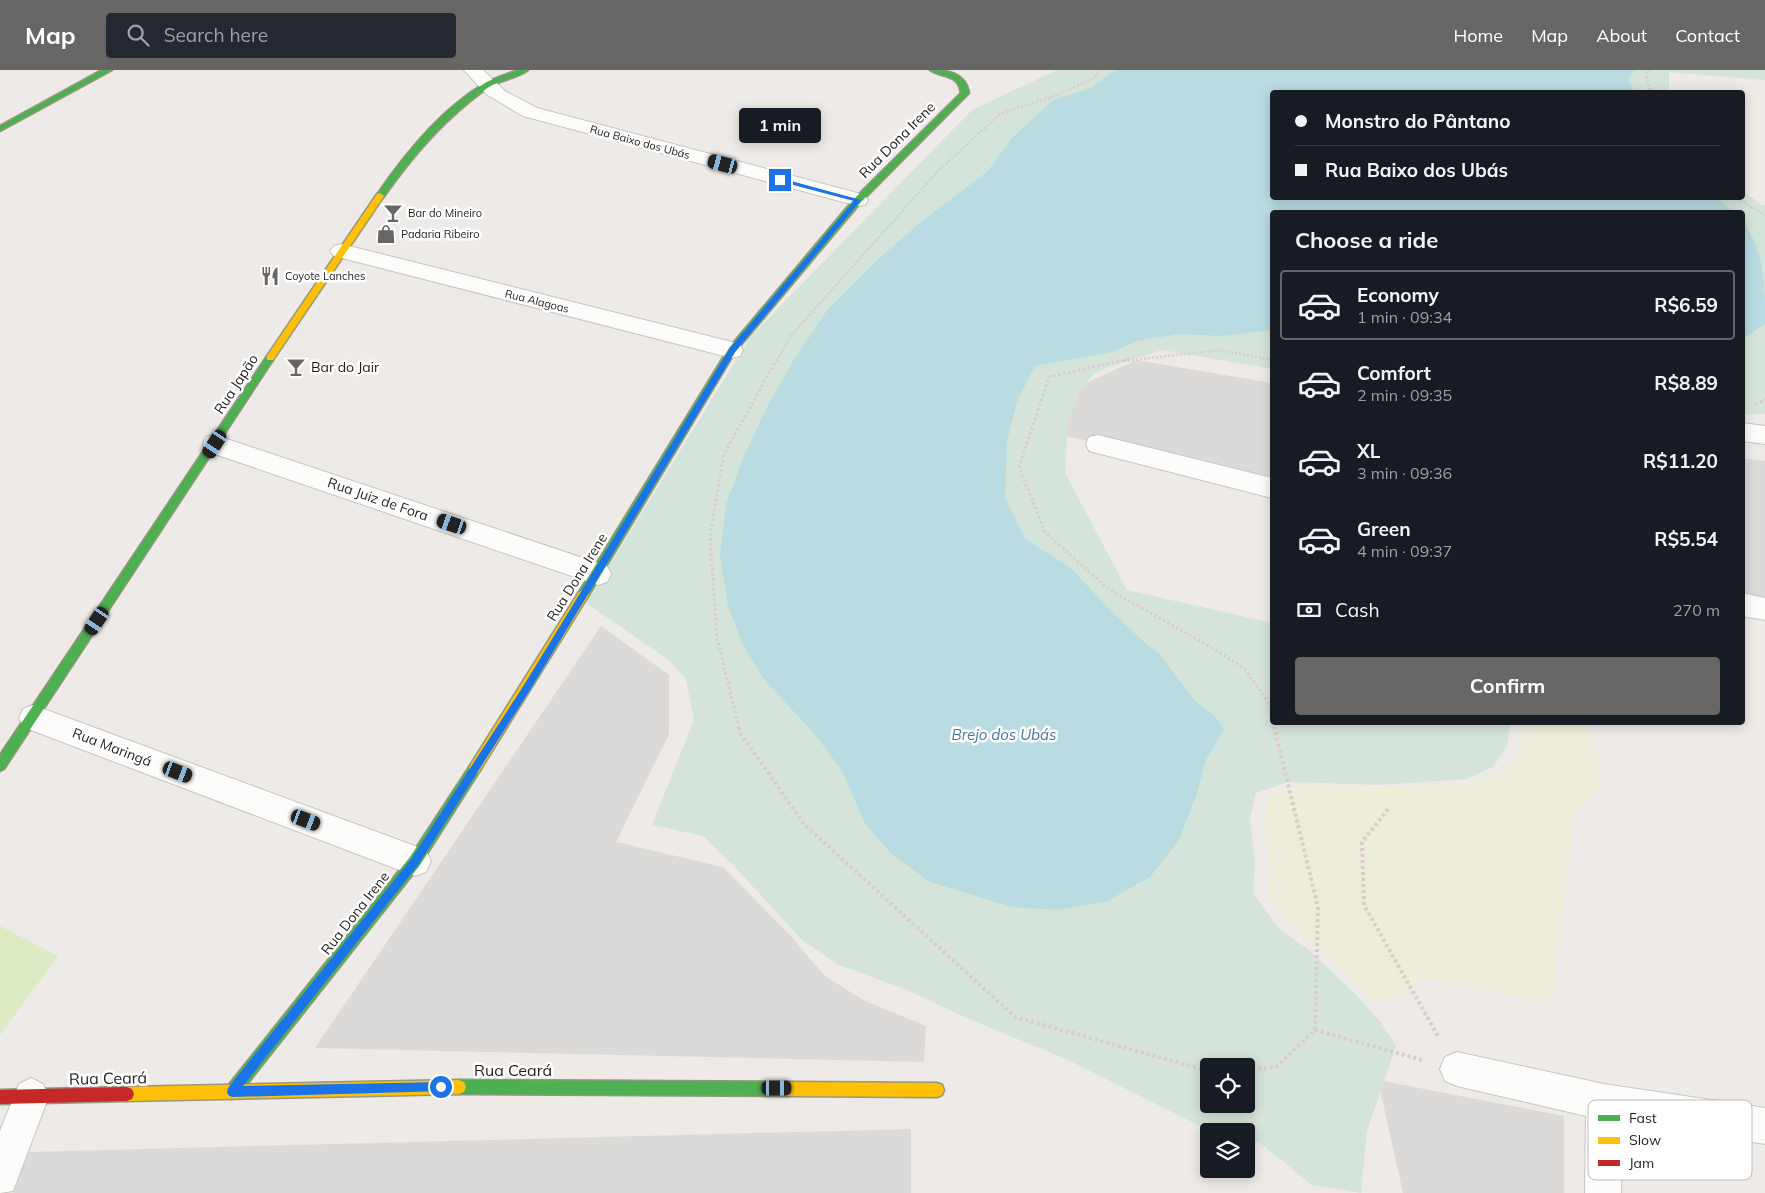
<!DOCTYPE html>
<html lang="en">
<head>
<meta charset="utf-8">
<style>
  body { margin:0; font-family:Mulish,sans-serif; background:#242831; color:#f1f3f6; height:100vh; display:flex; flex-direction:column; font-size:19px; white-space:nowrap }
  * { box-sizing:border-box; margin:0 }
  p { font-size:16px; color:#9ea1a6 }
  .icon { flex:none; width:28px; height:28px; fill:none; stroke:currentColor; stroke-width:2; stroke-linecap:round; stroke-linejoin:round }
  .map { position:relative; flex:1; overflow:hidden }
  .drawer { position:absolute; left:1270px; top:140px; width:475px; height:515px; display:flex; flex-direction:column; background:#171b24; border-radius:5px; box-shadow:0 2px 12px #0003 }
  .drawer>* { flex:none }
  .hud { position:absolute; left:1270px; top:20px; width:475px; height:110px; border-radius:5px; box-shadow:0 2px 12px #0003; display:grid; align-content:center; height:110px; padding:0 25px; background:#171b24 }
  .fabs { position:absolute; left:1200px; top:988px; display:grid; gap:10px }
  .fabs a { display:grid; place-items:center; width:55px; height:55px; border-radius:5px; background:#171b24; box-shadow:0 2px 12px #0003; font-size:25px }
  .end { position:absolute; width:22px; height:22px; margin:-11px; border:6px solid #1a73e8; background:#fff; box-shadow:0 0 0 2px #fff }
  .from { border-radius:50% }
  .bubble { position:absolute; height:35px; border-radius:5px; background:#171b24; box-shadow:0 2px 12px #0003; font-size:16px; font-weight:700; line-height:35px; text-align:center }
  .car { position:absolute; width:15px; height:30px; margin:-15px -8px; border-radius:6px; box-shadow:0 0 4px 1px #0007; background:linear-gradient(#222 24%,#8ab4d8 0 40%,#222 0 76%,#8ab4d8 0 86%,#222 0) }
  .hud b { display:flex; align-items:center; gap:18px; height:48px; font-size:19px }
  .hud b+b { border-top:1px solid #363941 }
  .hud i { width:12px; height:12px; background:#f1f3f6 }
  ul { padding:0; list-style:none }
  li { display:flex; align-items:center; gap:15px; height:70px; margin:0 10px 8px; padding:0 15px; border:2px solid transparent; border-radius:5px }
  li div { flex:1 }
  li b { display:block; font-size:19px }
  li em { font-style:normal; font-weight:700 }
  li.selected { border-color:#676665 }
  li>.icon { width:45px; height:45px; stroke-width:1.5 }
  h2 { padding:0 25px; font-size:22px; line-height:60px }
  .pay { display:flex; align-items:center; gap:12px; height:55px; padding:0 25px; font-size:19px }
  .pay p { margin-inline-start:auto }
  .primary-button { display:flex; gap:10px; margin-top:auto; padding:10px 25px }
  .primary-button a { flex:1; height:58px; border-radius:5px; background:#676665; color:#fff; font-size:20px; font-weight:700; line-height:58px; text-align:center }
  header { display:flex; align-items:center; gap:30px; box-sizing:border-box; height:70px; padding:0 25px; background:#676665; color:#fff }
  header strong { font-size:24px }
  nav { display:flex; gap:28px; margin-inline-start:auto; font-size:18px }
  .search { width:350px; height:45px; background:#242831; display:flex; align-items:center; gap:12px; box-sizing:border-box; padding:0 18px; border-radius:5px; color:#9ea1a6; font-size:19px }
  .map>svg:first-child { display:block }
</style>
</head>
<body>
<header>
<strong>Map</strong>
<div class="search"><svg class="icon" aria-label="search" viewBox="0 0 24 24"><circle cx="10" cy="10" r="6"/><path d="M15 15l6 6"/></svg>Search here</div>
<nav><a>Home</a><a>Map</a><a>About</a><a>Contact</a></nav>
</header>
<div class="map">
<svg width="1765" height="1123" viewBox="0 0 1765 1123">
  <rect width="100%" height="100%" fill="#edeae7"/>
  <g fill="#dcdad9">
    <path d="M1136,290l136,23v102l-223,-53 14,-38z"/>
    <path d="M1742,388l23,3v141l-22,-5z"/>
    <path d="M601,556l68,49v59l-53,108 107,25 66,67 35,41 39,25 63,26 -2,36 -609,-14z"/>
    <path d="M1378,1010l186,36v77h-161z"/>
    <path d="M911,1059v64h-898l15,-41z"/>
  </g>
  <path fill="#eeedda" d="M1523,653h58l5,5 13,33v30l-25,25 -22,188 -129,-26 -18,20 -31,2 -50,-48 -30,-21 -26,-37 1,-28 -5,-46 5,-25 33,-11 91,3 87,-6 27,-12 13,-21z"/>
  <path fill="#dcebc4" d="M0,856l58,30 -58,79z"/>
  <path fill="#d5e4da" fill-rule="evenodd" d="M1057,0h708v10l-96,-8v20h-397v106h470l1,-8 18,15h4v209h-22l-1,-202h-470v157l-110,-19 -67,22 -15,18 -12,33 -3,50 62,117 145,33v99l238,1 -3,23 -14,21 -26,12 -87,6 -91,-3 -33,11 -6,25 5,46 -2,29 26,36 30,21 50,48 23,26 14,22 -29,85 -6,62 -49,-8 -52,-42 -14,-2v-10h-36l-146,-73 -93,-38 -66,-31 -66,-24 -37,-25 -68,-74 -31,-30 -51,-11 42,-105 -8,-41 -17,-19 -83,-57 165,-267 221,-226zM1209,996h37v38h-37z"/>
  <g fill="#b9dbe1">
    <path d="M1115,0h520l-7,8 6,14h-362v106h446l15,14h-461v118l-50,6 -43,-2 -42,7 -25,11 -77,14 -17,33 -11,42 -2,56 20,42 46,29 39,42 35,33 15,11 34,46 21,16 9,14 -18,30 -10,36 -17,44 -28,36 -43,25 -50,9 -46,-3 -82,-25 -37,-27 -28,-31 -23,-53 -25,-34 -53,-58 -21,-34 -15,-39 -8,-51 6,-50 17,-47 24,-51 26,-46 35,-52 47,-47 47,-41 66,-50 24,-33 41,-38 38,-12z"/>
    <path d="M1743,152c22,30 22,63 22,102l-22,15z"/>
  </g>
  <g fill="none" stroke-linecap="round" stroke-linejoin="round">
    <g stroke="#c6c5c3" stroke-width="2">
      <g id="street">
        <path d="M464,0h19l22,21 32,17 328,87 3,5 -3,5 -7,1 -335,-90 -37,-22z"/>
        <path d="M341,174l391,98 8,2 3,6 -3,6 -8,2 -398,-102 -4,-5 4,-5z"/>
        <path d="M1742,353l23,3v18l-23,-3z"/>
        <path d="M215,365l392,131 4,8 -4,8 -9,3 -392,-134 -3,-7 3,-7z"/>
        <path d="M1098,365l174,43v20l-183,-47 -3,-7 3,-7z"/>
        <path d="M1742,523l23,5v22l-23,-4z"/>
        <path d="M33,635l382,141 11,4 5,11 -5,11 -11,4 -392,-149 -4,-9 4,-9z"/>
        <path d="M1457,982l147,32 161,24v36l-143,-22 -1,71h-36l1,-77 -129,-30 -12,-5 -5,-12 5,-12z"/>
        <path d="M31,1008l12,6 6,12 -36,95 -13,2v-62l19,-47z"/>
      </g>
    </g>
    <g stroke="#97977e" stroke-width="3">
      <g id="fast">
        <path d="M102,0h10l-112,61v-5z"/>
        <path d="M518,0h10c-12,9 -30,10 -42,19 -42,30 -74,67 -103,109h-6l-1,-2c28,-41 63,-85 106,-111 10,-7 24,-10 36,-15z"/>
        <path d="M930,0c18,0 36,3 39,23l-108,109 -126,150 -148,246h-8l-2,-3 2,-3 150,-244 126,-150 106,-105c-3,-20 -18,-14 -31,-23z"/>
        <path d="M270,285l3,1v4l-269,409 -4,2v-16l267,-399z"/>
        <path d="M475,692l4,2 2,4 -2,4 -59,93 -183,232 -5,2 -5,-2 -2,-5 2,-5 183,-230 61,-93z"/>
        <path d="M459,1010l328,2 5,2 2,5 -2,5 -5,2 -328,-2 -5,-2 -2,-5 2,-5z"/>
      </g>
    </g>
    <g stroke="#97977e" stroke-width="3">
      <g id="slow">
        <path d="M380,123l4,3 -111,164h-6v-4l110,-162z"/>
        <path d="M583,520l4,2 2,3 -2,3 -108,174 -4,2 -4,-2 -2,-4 2,-4 108,-172z"/>
        <path d="M459,1010l5,2 2,5 -2,5 -5,2 -332,7 -5,-2 -2,-5 2,-5 5,-2z"/>
        <path d="M787,1012l150,1 5,2 2,5 -2,5 -5,2 -150,-1 -5,-2 -2,-5 2,-5z"/>
      </g>
    </g>
    <g stroke="#97977e" stroke-width="3">
      <path id="jam" d="M127,1017l5,2 2,5 -2,5 -5,2 -127,3v-14z"/>
    </g>
    <g stroke="#dbcbca" stroke-width="2.5" stroke-dasharray="2 2" stroke-linecap="butt">
      <path d="M1649,0l-3,2 4,20"/>
      <path d="M1737,128l28,17"/>
      <path d="M777,291l13,-24 149,-167 61,-56 57,-19 38,-17 5,-8"/>
      <path d="M1124,291l96,-11 52,10"/>
    </g>
    <g stroke="#dbcbca" stroke-width="3" stroke-dasharray="2.5 2.5" stroke-linecap="butt">
      <path d="M1129,289l-80,18 -30,90 26,65 63,57 101,57 36,23 24,35 3,16"/>
      <path d="M1269,289l3,1"/>
      <path d="M1755,334l10,-4"/>
      <path d="M1273,652l1,6"/>
      <path d="M739,658l-22,-90 -7,-103 14,-81 53,-95"/>
    </g>
    <g stroke="#dbcbca" stroke-width="4" stroke-dasharray="3 3" stroke-linecap="butt">
      <path d="M739,657l1,6 64,91 211,193 194,54"/>
      <path d="M1388,739l-26,33 2,63 75,133"/>
      <path d="M1315,960l107,30"/>
      <path d="M1246,1000l30,-3 39,-37 3,-123 -44,-180"/>
    </g>
    <use href="#street" fill="#fcfcfb" fill-rule="evenodd"/>
    <use href="#fast" fill="#4caf50" fill-rule="evenodd"/>
    <use href="#slow" fill="#ffc107" fill-rule="evenodd"/>
    <use href="#jam" fill="#c62828" fill-rule="evenodd"/>
  </g>
  <path fill="#1a73e8" d="M780,108l81,22 -126,152 -205,338 -112,175 -175,221 198,-4 4,2 2,3 -2,4 -213,6 -4,-2 -1,-3 1,-4 184,-230 112,-173 206,-337 124,-147 -76,-20z"/>
  <defs>
    <g id="bar-bare" transform="scale(1.5)"><path d="M-6-5H6L.8 .8V4.5H3.5V6h-7V4.5H-.8V.8Z" fill="#676665" stroke="#fff" stroke-width="2.5" paint-order="stroke"/></g>
    <g id="shop-bare" transform="scale(1.5)"><path d="M-5-2.5h2.3a2.7 3.5 0 0 1 5.4 0H5L5.5 6h-11ZM-1.5-2.5h3a1.5 2.3 0 0 0-3 0Z" fill="#676665" stroke="#fff" stroke-width="2.5" paint-order="stroke"/></g>
    <g id="restaurant-bare" transform="scale(1.5)"><path d="M-5-6h1v4h1v-4h1v4h1v-4h1v5L-1.5 .5V6h-2V.5L-5-1ZM5-6V6H3V1.5H1.5Q1.5-4 5-6Z" fill="#676665" stroke="#fff" stroke-width="2.5" paint-order="stroke"/></g>
  </defs>
  <g fill-rule="evenodd">
    <use href="#bar-bare" x="393" y="143"/>
    <use href="#shop-bare" x="386" y="164"/>
    <use href="#restaurant-bare" x="270" y="206"/>
    <use href="#bar-bare" x="296" y="297"/>
  </g>
  <g text-anchor="middle" dominant-baseline="central" stroke-width="5" stroke-linejoin="round" paint-order="stroke">
    <g font-size="11" fill="#1f1f1f" stroke="#fff">
      <text transform="translate(640 72) rotate(15)">Rua Baixo dos Ubás</text>
      <text transform="translate(537 231) rotate(14)">Rua Alagoas</text>
    </g>
    <g font-size="11" fill="#1f1f1f" stroke="#fff" text-anchor="start">
      <text x="408" y="143">Bar do Mineiro</text>
      <text x="401" y="164">Padaria Ribeiro</text>
      <text x="285" y="206">Coyote Lanches</text>
    </g>
    <g font-size="14" fill="#1f1f1f" stroke="#fff">
      <text transform="translate(897 70) rotate(-45)">Rua Dona Irene</text>
      <text transform="translate(236 314) rotate(-57)">Rua Japão</text>
      <text transform="translate(378 429) rotate(19)">Rua Juiz de Fora</text>
      <text transform="translate(577 507) rotate(-58)">Rua Dona Irene</text>
      <text transform="translate(112 677) rotate(21)">Rua Maringá</text>
      <text transform="translate(355 843) rotate(-52)">Rua Dona Irene</text>
    </g>
    <g font-size="14" fill="#1f1f1f" stroke="#fff" text-anchor="start">
      <text x="311" y="297">Bar do Jair</text>
    </g>
    <g font-size="15" font-style="italic" fill="#4278a2" stroke="#fff">
      <text x="1004" y="664">Brejo dos Ubás</text>
    </g>
    <g font-size="16" fill="#1f1f1f" stroke="#fff">
      <text x="513" y="1000">Rua Ceará</text>
      <text transform="translate(108 1008) rotate(-1)">Rua Ceará</text>
    </g>
  </g>
  <rect x="1588" y="1030" width="164" height="80" rx="8" fill="#fff" stroke="#bcbcbc" stroke-width="1"/>
  <rect x="1598" y="1045" width="22" height="6" fill="#4caf50"/>
  <rect x="1598" y="1067" width="22" height="7" fill="#ffc107"/>
  <rect x="1598" y="1090" width="22" height="6" fill="#c62828"/>
  <g font-size="14" fill="#1f1f1f">
    <text x="1629" y="1053">Fast</text>
    <text x="1629" y="1075">Slow</text>
    <text x="1629" y="1098">Jam</text>
  </g>
</svg>
<div class="fabs">
<a><svg class="icon" aria-label="locate" viewBox="0 0 24 24"><circle cx="12" cy="12" r="6"/><path d="M12 2v4M12 18v4M2 12h4M18 12h4"/></svg></a>
<a><svg class="icon" aria-label="layers" viewBox="0 0 24 24"><path d="M12 4l9 5-9 5-9-5zM3 14l9 5 9-5"/></svg></a>
</div>
<i class="end from" style="left:441px;top:1017px"></i>
<i class="end" style="left:780px;top:110px"></i>
<div class="bubble" style="left:739px;top:38px;width:82px">1 min</div>
<i class="car" style="left:723px;top:94px;rotate:285deg"></i>
<i class="car" style="left:215px;top:374px;rotate:213deg"></i>
<i class="car" style="left:452px;top:454px;rotate:289deg"></i>
<i class="car" style="left:97px;top:551px;rotate:214deg"></i>
<i class="car" style="left:178px;top:702px;rotate:111deg"></i>
<i class="car" style="left:306px;top:750px;rotate:111deg"></i>
<i class="car" style="left:777px;top:1018px;rotate:90deg"></i>
<div class="hud">
<b><i class="from"></i>Monstro do Pântano</b>
<b><i></i>Rua Baixo dos Ubás</b>
</div>
<section class="drawer">
<h2>Choose a ride</h2>
<ul>
<li class="selected"><svg class="icon" aria-label="car" viewBox="0 0 24 24"><path d="M5 17H2v-5l4-1 3-4h7l3 4 3 1v5h-3M9 17h6M6 11h13"/><circle cx="7" cy="17" r="2"/><circle cx="17" cy="17" r="2"/></svg><div><b>Economy</b><p>1 min · 09:34</p></div><em>R$6.59</em></li>
<li><svg class="icon" aria-label="car" viewBox="0 0 24 24"><path d="M5 17H2v-5l4-1 3-4h7l3 4 3 1v5h-3M9 17h6M6 11h13"/><circle cx="7" cy="17" r="2"/><circle cx="17" cy="17" r="2"/></svg><div><b>Comfort</b><p>2 min · 09:35</p></div><em>R$8.89</em></li>
<li><svg class="icon" aria-label="car" viewBox="0 0 24 24"><path d="M5 17H2v-5l4-1 3-4h7l3 4 3 1v5h-3M9 17h6M6 11h13"/><circle cx="7" cy="17" r="2"/><circle cx="17" cy="17" r="2"/></svg><div><b>XL</b><p>3 min · 09:36</p></div><em>R$11.20</em></li>
<li><svg class="icon" aria-label="car" viewBox="0 0 24 24"><path d="M5 17H2v-5l4-1 3-4h7l3 4 3 1v5h-3M9 17h6M6 11h13"/><circle cx="7" cy="17" r="2"/><circle cx="17" cy="17" r="2"/></svg><div><b>Green</b><p>4 min · 09:37</p></div><em>R$5.54</em></li>
</ul>
<div class="pay"><svg class="icon" aria-label="cash" viewBox="0 0 24 24"><path d="M3 7h18v10H3z"/><circle cx="12" cy="12" r="2"/></svg>Cash<p>270 m</p></div>
<div class="primary-button"><a>Confirm</a></div>
</section>
</div>
</body>
</html>
